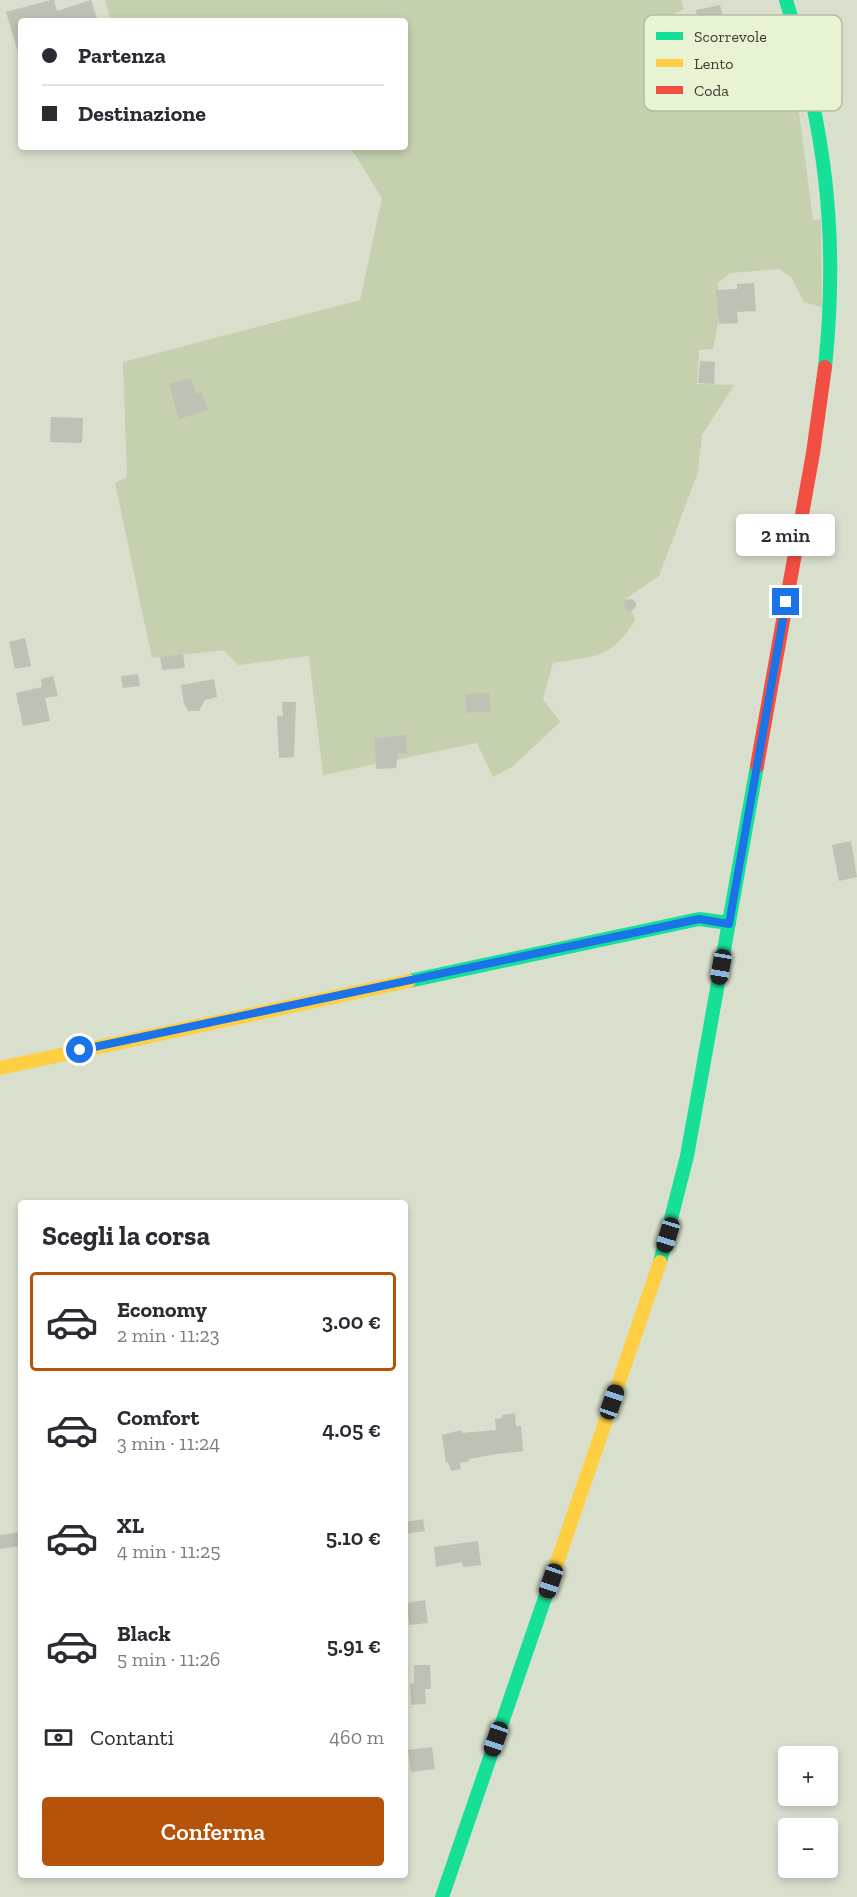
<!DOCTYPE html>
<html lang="it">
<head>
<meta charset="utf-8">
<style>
  body { margin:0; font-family:"Zilla Slab",serif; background:#f7f7f7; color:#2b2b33; height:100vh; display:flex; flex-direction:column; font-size:22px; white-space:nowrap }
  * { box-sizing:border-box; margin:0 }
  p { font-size:20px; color:#7c7c81 }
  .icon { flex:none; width:33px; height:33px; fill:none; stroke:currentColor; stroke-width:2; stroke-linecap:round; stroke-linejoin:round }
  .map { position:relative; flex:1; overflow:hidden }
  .details { position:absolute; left:18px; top:1200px; width:390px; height:678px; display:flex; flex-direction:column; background:#fff; border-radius:6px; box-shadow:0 3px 9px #0003 }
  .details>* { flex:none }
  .top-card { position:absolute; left:18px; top:18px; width:390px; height:132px; border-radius:6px; box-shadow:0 3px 9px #0003; display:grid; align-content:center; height:132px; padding:0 24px; background:#fff }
  .controls { position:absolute; left:778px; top:1746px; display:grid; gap:12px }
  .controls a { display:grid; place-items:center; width:60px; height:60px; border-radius:6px; background:#fff; box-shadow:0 3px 9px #0003; font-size:30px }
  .end { position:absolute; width:27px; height:27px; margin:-14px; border:8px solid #1a73e8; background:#fff; box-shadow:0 0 0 3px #fff }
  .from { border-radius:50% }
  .bubble { position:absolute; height:42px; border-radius:6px; background:#fff; box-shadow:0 3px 9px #0003; font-size:20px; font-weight:600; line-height:42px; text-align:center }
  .car { position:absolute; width:18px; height:36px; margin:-18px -9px; border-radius:8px; box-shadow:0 0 4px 2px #0007; background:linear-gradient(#222 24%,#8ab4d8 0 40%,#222 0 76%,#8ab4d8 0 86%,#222 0) }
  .top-card b { display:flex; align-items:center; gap:21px; height:57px; font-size:22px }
  .top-card b+b { border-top:2px solid #e1e1e2 }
  .top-card i { width:15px; height:15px; background:#2b2b33 }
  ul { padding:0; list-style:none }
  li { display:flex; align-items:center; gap:18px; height:99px; margin:0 12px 9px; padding:0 12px; border:3px solid transparent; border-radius:6px }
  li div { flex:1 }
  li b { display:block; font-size:22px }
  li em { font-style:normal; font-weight:600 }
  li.on { border-color:#b45309 }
  li>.icon { width:54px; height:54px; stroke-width:1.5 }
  h2 { padding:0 24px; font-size:27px; line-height:72px }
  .pay { display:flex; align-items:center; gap:15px; height:66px; padding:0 24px; font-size:22px }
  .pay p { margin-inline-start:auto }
  .button { display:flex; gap:12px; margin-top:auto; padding:12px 24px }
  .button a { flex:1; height:69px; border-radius:6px; background:#b45309; color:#fff; font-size:24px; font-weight:600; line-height:69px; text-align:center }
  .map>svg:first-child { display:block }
</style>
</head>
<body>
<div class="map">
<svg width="857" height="1897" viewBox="0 0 857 1897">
  <rect width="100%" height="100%" fill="#d8dfcd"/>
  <path fill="#c4d0ae" d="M105,0h576l3,9 -27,14 24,66 112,-22 20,153 8,-1 1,88 -18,-5 -12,-24 -13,-9 -49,4 -12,10v41l-5,25 -14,1 -2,34 37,1 -32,50 -4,37 -39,104 -32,22 8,22c-23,39 -41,36 -82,43l-10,36 17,23 -48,45 -19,10 -16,-34 -154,32 -14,-119 -71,9 -14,-15 -72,8 -37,-175 12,-6 -4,-115 237,-62 22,-102 -32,-51h55v-126h-294z"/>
  <g fill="#bdc2b4">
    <path d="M51,0h3l3,11 34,-11 7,21h-77v31h-3l-12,-40z"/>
    <path d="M720,5l6,26 -11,2 2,16 -18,-18 -3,-21z"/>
    <path d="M754,283l2,28 -19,1 1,11 -19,1 -3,-34 21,-1v-5z"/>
    <path d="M700,361l15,1 -1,22 -16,-1z"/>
    <path d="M191,378l5,16 6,-2 6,18 -29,9 -10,-35z"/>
    <path d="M51,417l32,1 -1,25 -32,-1z"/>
    <circle cx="630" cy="605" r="6"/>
    <path d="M25,638l6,28 -16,3 -6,-27z"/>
    <path d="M183,654l2,14 -23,2 -2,-13z"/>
    <path d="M138,674l2,12 -17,2 -2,-12z"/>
    <path d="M53,676l5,20 -13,2 5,23 -27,5 -7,-33 26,-6 -1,-8z"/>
    <path d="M214,679l3,18 -12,3 -6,11h-11l-4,-7 -3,-19z"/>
    <path d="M489,692l2,19 -24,2 -2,-18z"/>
    <path d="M282,702h14l-2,55 -15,1 -2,-42h6z"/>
    <path d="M406,735l1,18h-9l-2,15 -20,1 -1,-31z"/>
    <path d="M851,841l6,36 -18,4 -7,-36z"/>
    <path d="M515,1413l1,13h5l2,25 -27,3 -27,5 1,2 -10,2 1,6 -10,2 -3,-9 -2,1 -4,-28 19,-5 1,3 34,-3 -1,-11 7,-1v-3z"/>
    <path d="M423,1519l2,12 -20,3v-12z"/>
    <path d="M21,1532v14l-21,3v-14z"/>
    <path d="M478,1541l3,24 -18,2 -1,-5 -26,5 -2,-20z"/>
    <path d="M425,1600l3,23 -19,2 -2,-22z"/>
    <path d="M414,1665h16l1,24h-6l1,15 -15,1 -1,-21 4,-1z"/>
    <path d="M432,1747l3,22 -24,3 -3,-22z"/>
  </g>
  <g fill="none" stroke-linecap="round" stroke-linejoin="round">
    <g stroke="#16e098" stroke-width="14">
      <path d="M786,0c39,127 53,234 39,367"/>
      <path d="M409,981l290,-62 30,4"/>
      <path d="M660,1262l27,-106 70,-390"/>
      <path d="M442,1897l105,-305"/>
    </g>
    <g stroke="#ffcf43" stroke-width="14">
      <path d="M0,1068l409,-87"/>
      <path d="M547,1592l113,-330"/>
    </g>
    <path stroke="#f24e42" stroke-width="14" d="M757,766l56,-313 12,-86"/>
  </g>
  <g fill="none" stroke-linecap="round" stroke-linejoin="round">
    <path stroke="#1a73e8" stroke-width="8" d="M80,1050l619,-131 30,5 57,-322"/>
  </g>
  <rect x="644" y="15" width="198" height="96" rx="9" fill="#e7f3d3" stroke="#b3bda2" stroke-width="1.5"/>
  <rect x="656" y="32" width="27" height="8" fill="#16e098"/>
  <rect x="656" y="59" width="27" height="8" fill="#ffcf43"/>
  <rect x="656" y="86" width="27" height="8" fill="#f24e42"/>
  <g font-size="16" fill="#393e31">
    <text x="694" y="42">Scorrevole</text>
    <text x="694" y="69">Lento</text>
    <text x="694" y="96">Coda</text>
  </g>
</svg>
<div class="controls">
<a>+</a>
<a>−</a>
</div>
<i class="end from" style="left:80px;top:1050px"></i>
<i class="end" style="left:786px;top:602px"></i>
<div class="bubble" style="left:736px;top:514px;width:99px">2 min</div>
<i class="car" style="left:721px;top:967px;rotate:190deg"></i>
<i class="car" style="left:668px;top:1235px;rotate:197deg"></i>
<i class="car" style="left:612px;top:1402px;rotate:19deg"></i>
<i class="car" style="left:551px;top:1581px;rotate:199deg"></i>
<i class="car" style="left:496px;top:1739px;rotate:199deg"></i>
<div class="top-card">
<b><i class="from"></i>Partenza</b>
<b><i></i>Destinazione</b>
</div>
<section class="details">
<h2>Scegli la corsa</h2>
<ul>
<li class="on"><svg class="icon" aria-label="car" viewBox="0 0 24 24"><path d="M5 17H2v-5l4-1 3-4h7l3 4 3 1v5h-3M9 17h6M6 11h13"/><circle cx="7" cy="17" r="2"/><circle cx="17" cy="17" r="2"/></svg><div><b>Economy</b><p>2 min · 11:23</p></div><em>3.00 €</em></li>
<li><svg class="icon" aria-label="car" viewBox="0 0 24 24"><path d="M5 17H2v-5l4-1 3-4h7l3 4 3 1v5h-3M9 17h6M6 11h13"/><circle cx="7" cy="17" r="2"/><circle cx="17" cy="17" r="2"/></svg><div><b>Comfort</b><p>3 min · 11:24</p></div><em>4.05 €</em></li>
<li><svg class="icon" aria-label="car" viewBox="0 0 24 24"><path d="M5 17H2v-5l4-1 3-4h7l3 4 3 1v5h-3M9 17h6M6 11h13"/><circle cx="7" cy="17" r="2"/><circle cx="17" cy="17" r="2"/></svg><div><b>XL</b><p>4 min · 11:25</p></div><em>5.10 €</em></li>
<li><svg class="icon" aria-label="car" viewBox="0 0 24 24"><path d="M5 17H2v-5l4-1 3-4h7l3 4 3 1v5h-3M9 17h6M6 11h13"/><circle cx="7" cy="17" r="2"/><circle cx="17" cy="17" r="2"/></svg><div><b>Black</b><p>5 min · 11:26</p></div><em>5.91 €</em></li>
</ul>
<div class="pay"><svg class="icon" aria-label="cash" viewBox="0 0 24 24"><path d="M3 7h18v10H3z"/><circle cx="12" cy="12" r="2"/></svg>Contanti<p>460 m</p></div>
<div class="button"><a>Conferma</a></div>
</section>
</div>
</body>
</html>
